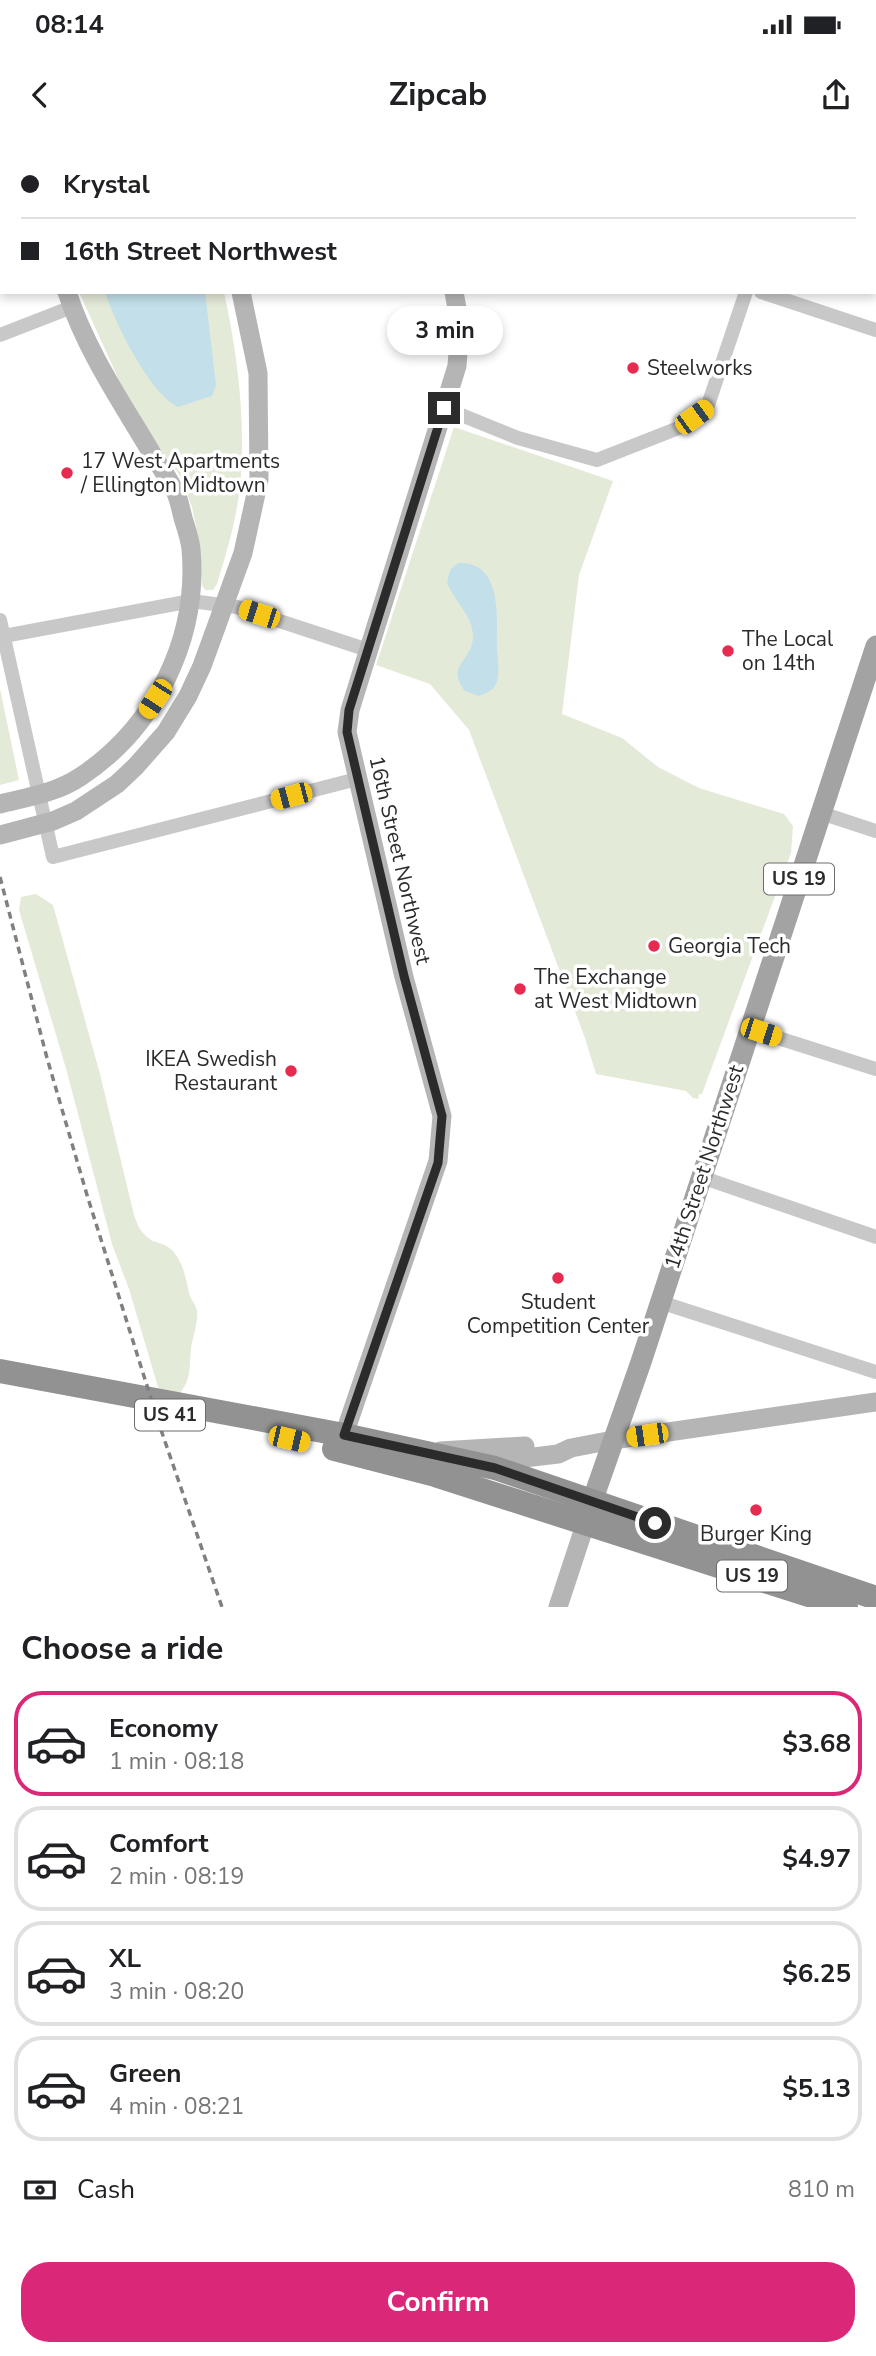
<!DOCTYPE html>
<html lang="en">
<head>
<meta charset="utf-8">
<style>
  body { margin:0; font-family:"Nunito Sans",sans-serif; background:#f6f6f6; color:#202124; height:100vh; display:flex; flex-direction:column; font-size:26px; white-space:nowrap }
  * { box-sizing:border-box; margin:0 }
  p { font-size:23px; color:#757577 }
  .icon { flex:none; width:38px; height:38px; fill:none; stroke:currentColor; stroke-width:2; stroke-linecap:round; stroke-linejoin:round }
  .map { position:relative; height:1467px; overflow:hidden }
  .drawer { display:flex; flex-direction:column; background:#fff; flex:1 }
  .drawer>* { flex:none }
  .hud { position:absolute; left:0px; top:0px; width:877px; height:154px; box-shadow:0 4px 10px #0003; display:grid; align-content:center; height:154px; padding:0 21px; background:#fff }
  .end { position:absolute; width:32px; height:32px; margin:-16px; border:9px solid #2b2b2b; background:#fff; box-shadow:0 0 0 4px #fff }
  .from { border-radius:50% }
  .bubble { position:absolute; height:49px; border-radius:24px; background:#fff; box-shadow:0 4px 10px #0003; font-size:23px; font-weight:700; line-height:49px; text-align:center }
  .car { position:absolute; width:21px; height:42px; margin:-21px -10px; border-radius:9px; box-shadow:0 0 5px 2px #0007; background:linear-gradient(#f5c518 24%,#345 0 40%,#f5c518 0 76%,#345 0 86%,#f5c518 0) }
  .hud b { display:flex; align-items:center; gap:24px; height:66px; font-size:26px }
  .hud b+b { border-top:2px solid #e0e0e0 }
  .hud i { width:18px; height:18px; background:#202124 }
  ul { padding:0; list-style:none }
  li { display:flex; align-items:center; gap:21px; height:105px; margin:0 14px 10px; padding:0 7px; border:4px solid #e0e0e0; border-radius:28px }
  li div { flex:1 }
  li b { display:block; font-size:26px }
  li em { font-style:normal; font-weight:700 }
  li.selected { border-color:#db2777 }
  li>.icon { width:63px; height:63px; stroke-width:1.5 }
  h2 { padding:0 21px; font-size:32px; line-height:84px }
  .pay { display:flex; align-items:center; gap:18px; height:77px; padding:0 21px; font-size:26px }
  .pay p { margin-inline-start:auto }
  .cta { display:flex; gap:14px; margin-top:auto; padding:14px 21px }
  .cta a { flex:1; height:80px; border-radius:28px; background:#db2777; color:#fff; font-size:28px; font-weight:700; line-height:80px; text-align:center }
  .status { display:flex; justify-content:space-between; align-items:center; height:49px; padding:0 35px; background:#fff; direction:ltr }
  .status svg { height:19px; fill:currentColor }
  header { display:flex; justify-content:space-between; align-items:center; height:91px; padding:0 21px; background:#fff; font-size:32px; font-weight:700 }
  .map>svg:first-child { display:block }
</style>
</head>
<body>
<div class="status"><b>08:14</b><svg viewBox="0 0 49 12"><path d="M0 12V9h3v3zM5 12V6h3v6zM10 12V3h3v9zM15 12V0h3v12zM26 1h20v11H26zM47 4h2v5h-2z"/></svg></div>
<header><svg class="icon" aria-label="back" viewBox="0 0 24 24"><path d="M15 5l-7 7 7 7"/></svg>Zipcab<svg class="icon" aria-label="share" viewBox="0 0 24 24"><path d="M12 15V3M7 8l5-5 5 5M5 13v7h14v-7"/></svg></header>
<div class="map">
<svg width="876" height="1467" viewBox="0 0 876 1467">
  <rect width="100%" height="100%" fill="#fff"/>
  <g fill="#e4ead8">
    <path d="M79,152h145c13,60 21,121 17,182 -2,37 -13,74 -24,110l-4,6h-8l-3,-5 -4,-49 -6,-29 -13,-33 -20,-27 -35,-56z"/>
    <path d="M454,287l159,54 -34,94 -17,139 60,24 36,29 41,21 85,26 9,12 -2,27 -89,241h-3l-1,5 -5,-1 -7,-7 -90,-17 -11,-36 -116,-308 -39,-46 -54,-19z"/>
    <path d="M0,549l19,91 -19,5z"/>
    <path d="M36,754l17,11 47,169 34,141c4,12 8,20 19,26 5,2 11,3 15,6 16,12 17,31 22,49 2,5 6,9 7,15 1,13 -4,25 -6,37 -2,18 1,32 -12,46l-13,1 -8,-8 -29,-98 -17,-45 -45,-172 -48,-162 2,-13z"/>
  </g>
  <g fill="#c3e0ea">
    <path d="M105,152h100l11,93 -4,11 -34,11c-29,-14 -63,-84 -73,-115z"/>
    <path d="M458,423c44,-3 39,54 39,82 0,11 4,29 -1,39 -3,7 -10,9 -17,12l-14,-5c-20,-26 8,-30 8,-55 0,-20 -20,-36 -26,-54l3,-12z"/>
  </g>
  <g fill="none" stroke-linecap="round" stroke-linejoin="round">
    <g stroke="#c8c8c8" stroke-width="14">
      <path d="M847,0l5,2"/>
      <path d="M554,2l1,-2"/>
      <path d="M796,2v-2"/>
      <path d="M875,9l1,1"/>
      <path d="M761,152l115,38"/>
      <path d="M0,195l72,-28"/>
      <path d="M444,268l74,30 79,22 84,-33 26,-19 39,-116"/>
      <path d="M0,480l53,237 304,-78"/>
      <path d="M4,496l187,-35 46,6 131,43"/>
      <path d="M821,673l55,18"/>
      <path d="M750,889l126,40"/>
      <path d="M701,1037l175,60"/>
      <path d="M660,1162l216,70"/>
    </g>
    <g stroke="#b5b5b5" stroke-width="19">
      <path d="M167,0l1,2"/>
      <path d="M423,0l1,2"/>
      <path d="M42,2v-2"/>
      <path d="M0,664c28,-7 56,-11 80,-27 75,-49 119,-139 111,-228 -1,-10 -5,-21 -8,-31 -2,-8 -4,-18 -7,-25 -7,-14 -17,-28 -25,-41 -31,-52 -65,-102 -84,-160"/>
      <path d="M0,695l53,-14 23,-10 41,-27 19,-18 30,-34 22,-36 14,-30 41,-113 16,-73 -1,-107 -17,-81"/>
      <path d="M344,1295l94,-274 4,-45 -38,-139 -57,-245 3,-22 107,-344 3,-41 -6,-33"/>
      <path d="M440,1311l85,-5"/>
      <path d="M483,1323l75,-9 13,-6 42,-8 263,-38"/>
      <path d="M558,1467l28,-85"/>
    </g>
    <path stroke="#a3a3a3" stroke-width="21" d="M587,1376l54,-154 235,-716"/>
    <g stroke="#929292" stroke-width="24">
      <path d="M0,1231l344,64 151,33 381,130"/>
      <path d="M334,1309l101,26 411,132"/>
    </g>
    <path stroke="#808080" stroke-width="3.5" stroke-dasharray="7 5" stroke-linecap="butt" d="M0,737l47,181 40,137 73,232 62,180"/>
  </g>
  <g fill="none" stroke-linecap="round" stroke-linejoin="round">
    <path stroke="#2b2b2b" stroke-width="9" d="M444,268l-95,302 -2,22 57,244 38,140 -4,47 -94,272 151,33 160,55"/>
  </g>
  <g fill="#e62a50" stroke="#fff" stroke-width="2.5">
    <circle cx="633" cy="228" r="7"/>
    <circle cx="67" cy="333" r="7"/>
    <circle cx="728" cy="511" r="7"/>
    <circle cx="654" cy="806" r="7"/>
    <circle cx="520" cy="849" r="7"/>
    <circle cx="291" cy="931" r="7"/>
    <circle cx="558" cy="1138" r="7"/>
    <circle cx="756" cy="1370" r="7"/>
  </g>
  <g text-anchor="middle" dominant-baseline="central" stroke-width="7" stroke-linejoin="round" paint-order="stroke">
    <g fill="#fff" stroke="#6b6b6b" stroke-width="2">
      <rect x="764" y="723.5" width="70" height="31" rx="5"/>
      <rect x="135" y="1259.5" width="70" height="31" rx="5"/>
      <rect x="717" y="1420.5" width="70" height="31" rx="5"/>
    </g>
    <g font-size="19" font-weight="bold" fill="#2b2b2b">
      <text x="799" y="739">US 19</text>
      <text x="170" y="1275">US 41</text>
      <text x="752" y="1436">US 19</text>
    </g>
    <g font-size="21" fill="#2b2b2b" stroke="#fff" text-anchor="start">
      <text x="647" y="228">Steelworks</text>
      <text x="81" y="321">17 West Apartments<tspan x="81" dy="24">/ Ellington Midtown</tspan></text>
      <text x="742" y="499">The Local<tspan x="742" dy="24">on 14th</tspan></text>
      <text x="668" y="806">Georgia Tech</text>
      <text x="534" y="837">The Exchange<tspan x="534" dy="24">at West Midtown</tspan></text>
      <text x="277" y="919" text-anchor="end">IKEA Swedish<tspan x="277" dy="24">Restaurant</tspan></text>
      <text x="558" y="1162" text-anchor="middle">Student<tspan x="558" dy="24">Competition Center</tspan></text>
      <text x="756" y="1394" text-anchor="middle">Burger King</text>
    </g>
    <g font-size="21" fill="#2b2b2b" stroke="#fff">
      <text transform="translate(400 720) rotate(77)">16th Street Northwest</text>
      <text transform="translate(704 1027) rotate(-72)">14th Street Northwest</text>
    </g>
  </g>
</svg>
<i class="end from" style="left:655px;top:1383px"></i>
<i class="end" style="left:444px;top:268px"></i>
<div class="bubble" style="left:387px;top:166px;width:116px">3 min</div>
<i class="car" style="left:694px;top:277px;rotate:54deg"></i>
<i class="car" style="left:259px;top:474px;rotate:288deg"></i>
<i class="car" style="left:155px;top:559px;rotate:213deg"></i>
<i class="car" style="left:291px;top:656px;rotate:255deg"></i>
<i class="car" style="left:761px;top:892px;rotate:108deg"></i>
<i class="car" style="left:647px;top:1295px;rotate:262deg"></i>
<i class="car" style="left:289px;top:1299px;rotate:103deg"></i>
<div class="hud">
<b><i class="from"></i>Krystal</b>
<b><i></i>16th Street Northwest</b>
</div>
</div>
<section class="drawer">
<h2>Choose a ride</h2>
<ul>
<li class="selected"><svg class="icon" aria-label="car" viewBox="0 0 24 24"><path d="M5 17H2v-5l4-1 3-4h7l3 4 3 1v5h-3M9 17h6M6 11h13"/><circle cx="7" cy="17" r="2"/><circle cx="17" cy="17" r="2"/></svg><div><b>Economy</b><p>1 min · 08:18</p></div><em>$3.68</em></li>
<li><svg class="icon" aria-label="car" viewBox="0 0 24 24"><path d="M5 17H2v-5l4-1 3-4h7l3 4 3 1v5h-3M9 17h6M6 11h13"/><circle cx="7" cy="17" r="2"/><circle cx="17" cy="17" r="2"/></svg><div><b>Comfort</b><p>2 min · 08:19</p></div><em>$4.97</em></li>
<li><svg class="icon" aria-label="car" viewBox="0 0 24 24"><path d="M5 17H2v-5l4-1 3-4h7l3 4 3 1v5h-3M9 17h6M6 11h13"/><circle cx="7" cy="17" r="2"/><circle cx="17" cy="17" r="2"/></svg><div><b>XL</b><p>3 min · 08:20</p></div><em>$6.25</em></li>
<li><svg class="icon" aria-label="car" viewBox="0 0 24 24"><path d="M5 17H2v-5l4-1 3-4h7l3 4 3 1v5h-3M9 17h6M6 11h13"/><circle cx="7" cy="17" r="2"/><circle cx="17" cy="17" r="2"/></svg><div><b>Green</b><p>4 min · 08:21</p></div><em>$5.13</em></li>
</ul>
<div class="pay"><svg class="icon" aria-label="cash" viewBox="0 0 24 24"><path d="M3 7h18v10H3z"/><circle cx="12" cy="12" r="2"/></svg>Cash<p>810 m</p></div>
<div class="cta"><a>Confirm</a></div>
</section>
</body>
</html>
